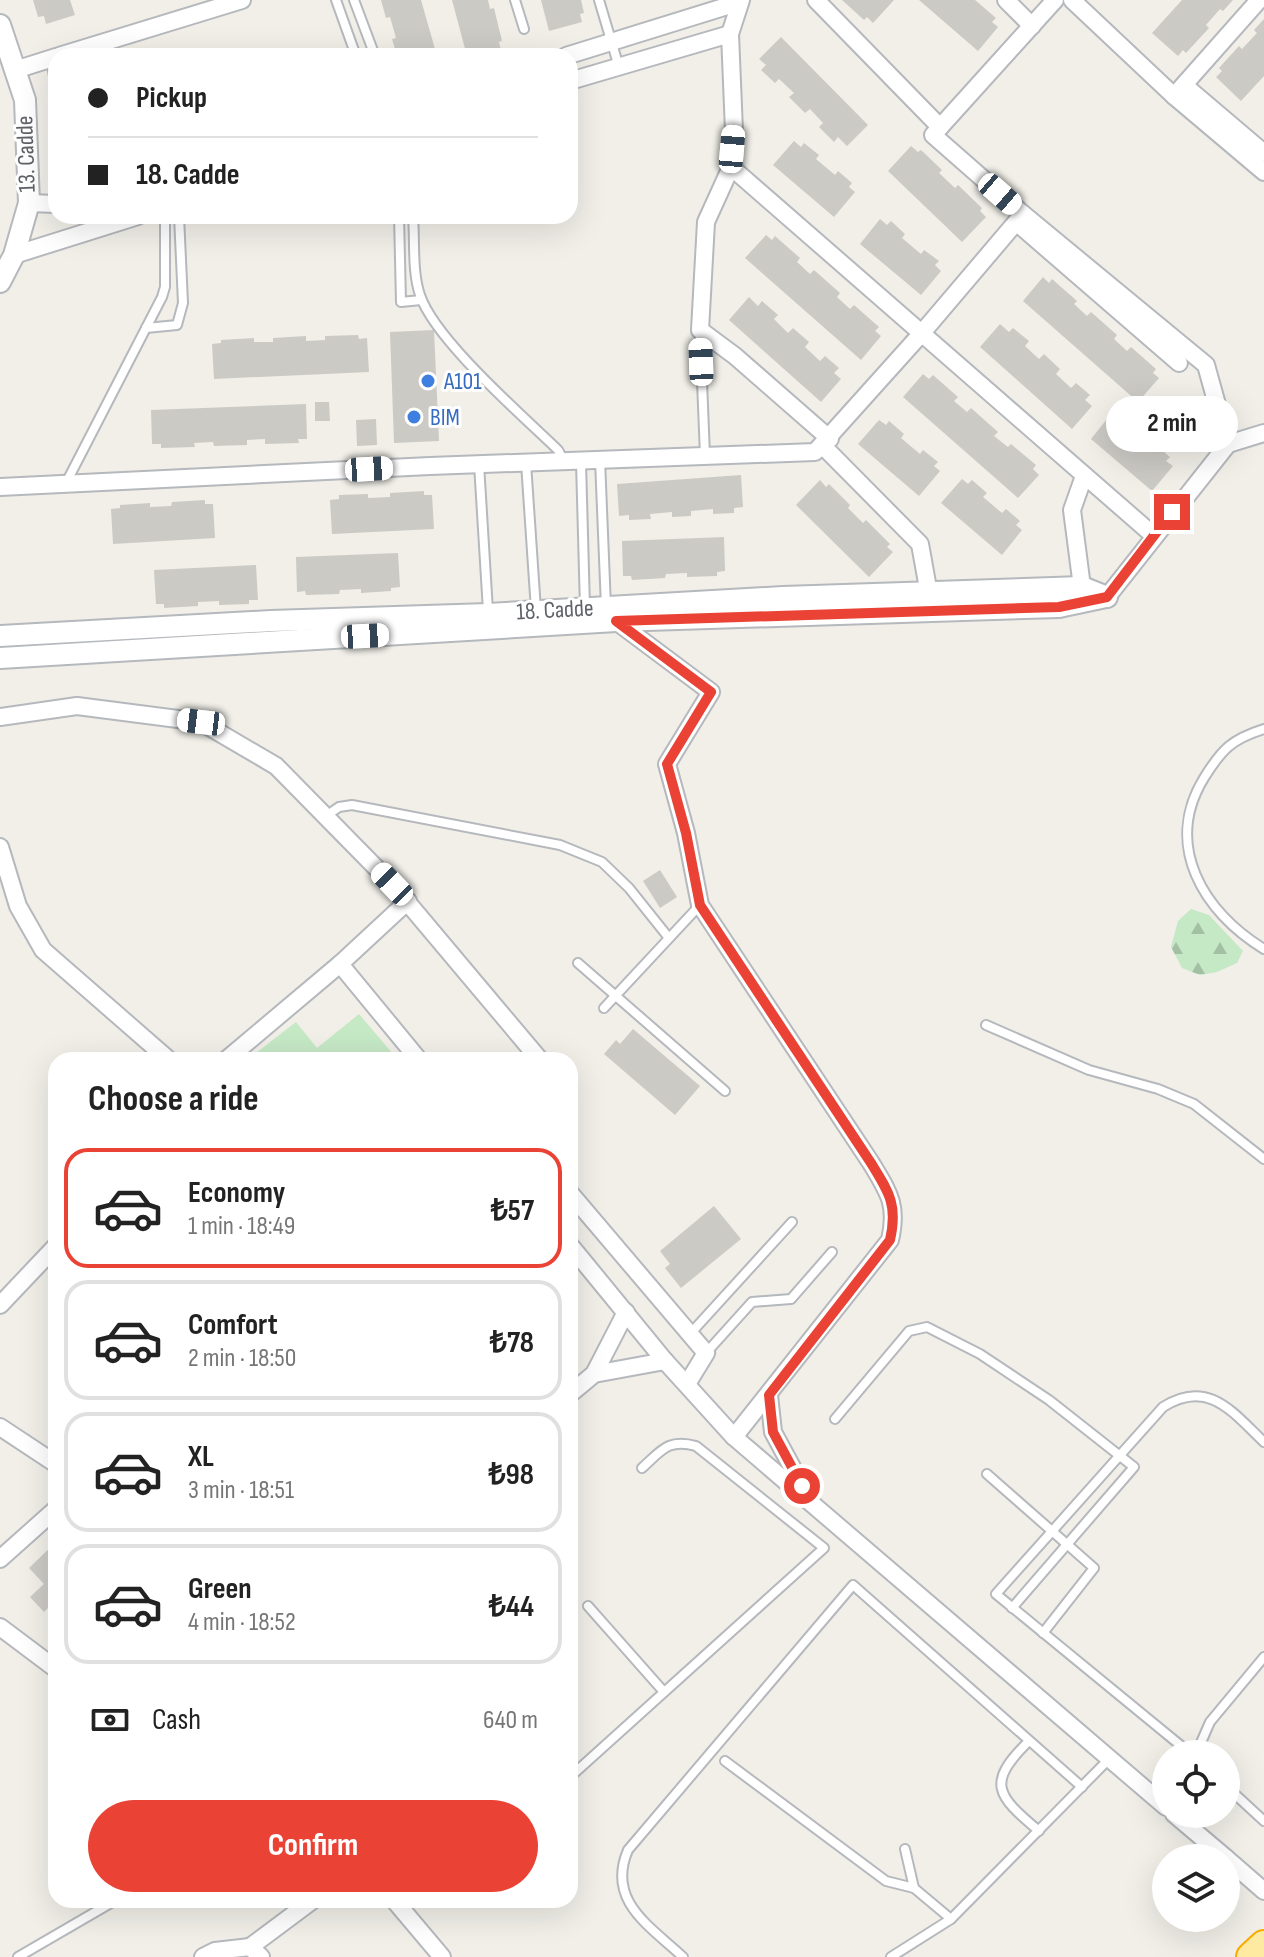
<!DOCTYPE html>
<html lang="en">
<head>
<meta charset="utf-8">
<style>
  body { margin:0; font-family:"Sofia Sans Condensed",sans-serif; background:#f2f2f2; color:#222; height:100vh; display:flex; flex-direction:column; font-size:30px; white-space:nowrap }
  * { box-sizing:border-box; margin:0 }
  p { font-size:26px; color:#767676 }
  .icon { flex:none; width:44px; height:44px; fill:none; stroke:currentColor; stroke-width:2; stroke-linecap:round; stroke-linejoin:round }
  .map { position:relative; flex:1; overflow:hidden }
  .sheet { position:absolute; left:48px; top:1052px; width:530px; height:856px; display:flex; flex-direction:column; background:#fff; border-radius:24px; box-shadow:0 8px 32px #0002 }
  .sheet>* { flex:none }
  .guide { position:absolute; left:48px; top:48px; width:530px; height:176px; border-radius:24px; box-shadow:0 8px 32px #0002; display:grid; align-content:center; height:176px; padding:0 40px; background:#fff }
  .fabs { position:absolute; left:1152px; top:1740px; display:grid; gap:16px }
  .fabs a { display:grid; place-items:center; width:88px; height:88px; border-radius:50%; background:#fff; box-shadow:0 8px 32px #0002; font-size:40px }
  .end { position:absolute; width:36px; height:36px; margin:-18px; border:10px solid #ea4335; background:#fff; box-shadow:0 0 0 4px #fff }
  .from { border-radius:50% }
  .bubble { position:absolute; height:56px; border-radius:28px; background:#fff; box-shadow:0 8px 32px #0002; font-size:26px; font-weight:700; line-height:56px; text-align:center }
  .car { position:absolute; width:24px; height:48px; margin:-24px -12px; border-radius:10px; box-shadow:0 0 6px 2px #0007; background:linear-gradient(#fff 24%,#345 0 40%,#fff 0 76%,#345 0 86%,#fff 0) }
  .guide b { display:flex; align-items:center; gap:28px; height:76px; font-size:30px }
  .guide b+b { border-top:2px solid #e0e0e0 }
  .guide i { width:20px; height:20px; background:#222 }
  ul { padding:0; list-style:none }
  li { display:flex; align-items:center; gap:24px; height:120px; margin:0 16px 12px; padding:0 24px; border:4px solid #e0e0e0; border-radius:24px }
  li div { flex:1 }
  li b { display:block; font-size:30px }
  li em { font-style:normal; font-weight:700 }
  li.on { border-color:#ea4335 }
  li>.icon { width:72px; height:72px; stroke-width:1.5 }
  h2 { padding:0 40px; font-size:36px; line-height:96px }
  .pay { display:flex; align-items:center; gap:20px; height:88px; padding:0 40px; font-size:30px }
  .pay p { margin-inline-start:auto }
  .button { display:flex; gap:16px; margin-top:auto; padding:16px 40px }
  .button a { flex:1; height:92px; border-radius:48px; background:#ea4335; color:#fff; font-size:32px; font-weight:700; line-height:92px; text-align:center }
  .map>svg:first-child { display:block }
</style>
</head>
<body>
<div class="map">
<svg width="1264" height="1957" viewBox="0 0 1264 1957">
  <defs>
    <pattern id="forest-firs" width="22" height="20" patternUnits="userSpaceOnUse" patternTransform="scale(2)"><rect width="22" height="20" fill="#c5e8c5"/><path d="M5 1l3.5 6h-7zM16 11l3.5 6h-7z" fill="#a3c0a4"/></pattern>
  </defs>
  <rect width="100%" height="100%" fill="#f1efe8"/>
  <path fill="#c5e8c5" d="M359,1014l39,46h-151l49,-38 21,26z"/>
  <path fill="url(#forest-firs)" d="M1191,909l18,6 34,36 -6,12 -20,9 -17,3 -18,-7 -11,-21 7,-26z"/>
  <g fill="#cccac5">
    <path d="M33,0h37l5,15 -29,9 -2,-8 -6,1z"/>
    <path d="M381,0h40l16,56h-40l-5,-17 4,-1 -6,-21 -4,1z"/>
    <path d="M452,0h36l2,9 4,-1 8,33 -3,1 2,8 -34,6z"/>
    <path d="M541,0h40l3,13 -4,1 2,8 -33,9z"/>
    <path d="M842,0h52l-21,23 -6,-6 -3,3z"/>
    <path d="M919,0h56l21,18 -4,4 6,5 -20,24z"/>
    <path d="M1182,0h51l-10,11 -3,-2 -14,16 3,3 -23,25 -3,-3 -5,6 -26,-23z"/>
    <path d="M1264,19v57l-23,25 -25,-24 6,-6 -3,-3 20,-22 3,3 15,-16 -3,-3z"/>
    <path d="M781,37l87,88 -21,21 -9,-9 -4,5 -15,-15 4,-4 -13,-14 -5,4 -16,-16 5,-4 -15,-14 -4,4 -14,-13 5,-5 -7,-6z"/>
    <path d="M794,141l7,6 3,-4 15,12 -3,4 19,16 3,-4 14,12 -3,4 6,5 -21,25 -61,-52z"/>
    <path d="M911,146l7,6 3,-2 21,20 -3,3 16,15 3,-3 24,23 -2,3 6,6 -24,25 -74,-71z"/>
    <path d="M880,219l7,6 4,-4 14,13 -3,4 19,16 3,-4 15,11 -4,4 6,6 -20,24 -61,-51z"/>
    <path d="M766,235l6,5 3,-4 25,22 -3,4 13,12 4,-4 26,23 -3,4 13,12 4,-4 25,22 -4,4 6,5 -20,24 -116,-102z"/>
    <path d="M1043,277l6,6 3,-4 25,22 -3,3 13,12 4,-4 26,23 -3,4 13,12 4,-4 25,22 -3,4 6,5 -21,24 -115,-101z"/>
    <path d="M749,297l9,9 4,-5 16,14 -4,4 14,14 5,-5 16,14 -4,5 15,14 5,-5 14,12 -5,5 7,6 -20,23 -92,-82z"/>
    <path d="M1000,324l9,8 4,-4 16,13 -4,5 14,13 5,-5 16,15 -4,5 15,14 5,-5 14,12 -5,5 7,6 -20,23 -92,-82z"/>
    <path d="M434,330l5,111 -45,2 -4,-111z"/>
    <path d="M358,335l1,4 8,-1 2,34 -155,7 -2,-35 9,-1v-3l33,-2v4h19v-4l33,-2v5l19,-1v-4z"/>
    <path d="M923,374l6,5 4,-4 25,22 -4,4 13,11 4,-4 27,24 -4,4 14,11 3,-3 25,21 -3,4 6,6 -21,23 -115,-101z"/>
    <path d="M315,402h14l1,19h-15z"/>
    <path d="M306,404l1,35h-9l1,4 -34,1v-5l-18,1v5l-33,1 -1,-4 -19,1 1,4 -34,1v-4h-9l-1,-34z"/>
    <path d="M1111,414l7,6 4,-4 15,13 -4,4 19,16 4,-4 14,12 -4,4 7,5 -21,25 -61,-52z"/>
    <path d="M376,419l1,26 -20,1 -1,-26z"/>
    <path d="M879,420l7,5 3,-4 15,13 -3,4 19,16 3,-4 15,12 -4,4 6,5 -21,25 -61,-52z"/>
    <path d="M741,475l2,32 -9,1v5l-21,1v-5l-22,2v5l-19,1v-5l-22,2 1,5 -22,1v-5l-10,1 -2,-32z"/>
    <path d="M962,479l6,5 4,-4 15,13 -4,4 19,16 4,-4 14,12 -4,4 6,5 -20,25 -61,-52z"/>
    <path d="M820,480l6,7 3,-3 21,21 -2,3 15,15 3,-3 24,24 -3,3 6,5 -24,25 -73,-72z"/>
    <path d="M424,491v4h8l2,34 -102,5 -2,-34 9,-1v-4l29,-1v4l22,-1v-4z"/>
    <path d="M205,500v4h8l2,34 -102,6 -2,-35 9,-1v-3l30,-2v4l21,-1 1,-4z"/>
    <path d="M724,537l1,34 -8,1v4l-30,1v-4l-21,1 -1,4 -33,2 -1,-4h-8l-1,-35z"/>
    <path d="M398,553l2,34 -9,1v3l-30,2v-4l-21,1 -1,4 -33,1 -1,-4 -8,1 -1,-35z"/>
    <path d="M256,565l2,35h-9v4l-30,1v-4l-21,1v4l-34,2v-4h-8l-2,-34z"/>
    <path d="M660,870l17,27 -17,11 -17,-27z"/>
    <path d="M633,1029l67,57 -25,29 -71,-61 12,-14 4,4z"/>
    <path d="M714,1206l27,33 -60,49 -16,-20 5,-4 -10,-13z"/>
    <path d="M56,1542v58l-12,12 -14,-15 14,-13 -15,-16z"/>
  </g>
  <g fill="none" stroke-linecap="round" stroke-linejoin="round">
    <g stroke="#b5b8bc" stroke-width="12">
      <g id="service">
        <path d="M336,0l20,56"/>
        <path d="M354,0l21,56"/>
        <path d="M515,0l9,29"/>
        <path d="M599,0l20,67"/>
        <path d="M51,59l5,29"/>
        <path d="M399,216l2,86 20,-2"/>
        <path d="M413,216c2,25 -1,56 7,79 15,45 102,120 138,155l6,11"/>
        <path d="M146,328l31,-3 6,-22 -4,-87"/>
        <path d="M700,331l5,125"/>
        <path d="M600,460l6,147"/>
        <path d="M581,462l4,146"/>
        <path d="M526,463l10,147"/>
        <path d="M479,464l9,147"/>
        <path d="M66,483l96,-186 3,-10v-71"/>
        <path d="M1264,729c-32,10 -42,20 -60,49 -41,67 -1,134 60,171"/>
        <path d="M326,816l13,-9 13,-2 208,40 42,17 27,26 40,50"/>
        <path d="M578,963l147,128"/>
        <path d="M604,1008l96,-103"/>
        <path d="M986,1025l103,45 69,19 36,15 70,55"/>
        <path d="M690,1334l102,-112"/>
        <path d="M706,1353l46,-51 39,-3 41,-47"/>
        <path d="M835,1419l74,-88 18,-4 53,27 69,46 85,67 -122,141"/>
        <path d="M987,1474l107,94 -51,65"/>
        <path d="M588,1606l76,86"/>
        <path d="M1029,1741c-43,42 -33,54 10,90"/>
        <path d="M1191,1754l-195,-160 167,-187c46,-29 70,6 101,35"/>
        <path d="M1196,1754l14,-32 54,-65"/>
        <path d="M725,1761l161,120 28,7 37,31"/>
        <path d="M570,1777l254,-229 -128,-102c-28,-8 -35,5 -54,22"/>
        <path d="M1226,1786l38,35"/>
        <path d="M905,1849l9,39"/>
        <path d="M18,1957l98,-57"/>
        <path d="M683,1957c-33,-31 -77,-56 -55,-107l225,-265 229,202"/>
        <path d="M891,1957l60,-38 158,-160"/>
      </g>
    </g>
    <g stroke="#b5b8bc" stroke-width="20">
      <g id="minor">
        <path d="M741,0l-11,34 4,97 -3,36 -25,55 -6,108 35,26 95,83"/>
        <path d="M816,0l124,127"/>
        <path d="M1006,0l26,26"/>
        <path d="M1072,0l102,96 90,76"/>
        <path d="M59,56l183,-56"/>
        <path d="M566,56l174,-54"/>
        <path d="M15,70l41,-13"/>
        <path d="M570,81l160,-47"/>
        <path d="M1184,85l80,68"/>
        <path d="M1174,96l85,-96"/>
        <path d="M731,167l422,368"/>
        <path d="M29,203l27,1"/>
        <path d="M1023,214l183,151 22,79"/>
        <path d="M1023,228l156,135"/>
        <path d="M14,255l124,-39"/>
        <path d="M1228,444l36,-11"/>
        <path d="M822,445l98,99 9,50"/>
        <path d="M0,487l430,-21 385,-14 106,-118 102,-120 -90,-79 122,-135"/>
        <path d="M1082,587l-10,-77 12,-34"/>
        <path d="M1107,597l121,-153"/>
        <path d="M616,621l95,71 -44,72 19,69 14,72 171,258c18,30 27,42 19,77l-156,197"/>
        <path d="M0,717l77,-11 124,16 75,44 116,118 148,176"/>
        <path d="M0,847l18,59 25,44 126,110"/>
        <path d="M340,964l79,96"/>
        <path d="M226,1060l114,-96 68,-63"/>
        <path d="M570,1193l136,160 -19,31"/>
        <path d="M570,1245l95,116"/>
        <path d="M0,1305l56,-59"/>
        <path d="M594,1374l32,-62"/>
        <path d="M570,1394l24,-20 71,-13 69,76 432,370"/>
        <path d="M769,1395l4,37 33,61"/>
        <path d="M0,1427l56,37"/>
        <path d="M0,1559l56,-50"/>
        <path d="M0,1627l56,42"/>
        <path d="M1174,1814l52,44"/>
        <path d="M1226,1858l38,33"/>
        <path d="M394,1900l48,57"/>
        <path d="M203,1957l12,-6 35,-4"/>
        <path d="M261,1957l-11,-10 63,-47"/>
      </g>
    </g>
    <g stroke="#b5b8bc" stroke-width="24">
      <g id="tertiary">
        <path d="M0,25l25,75 4,103 -15,52 -14,27"/>
        <path d="M0,636l271,-15 217,-7 295,-17 299,-10 25,10"/>
        <path d="M0,658l616,-37 443,-14 47,-10"/>
      </g>
    </g>
    <g stroke="#f9ab00" stroke-width="32">
      <path id="trunk" d="M1251,1957l13,-12"/>
    </g>
    <use href="#service" stroke="#fff" stroke-width="8"/>
    <use href="#minor" stroke="#fff" stroke-width="16"/>
    <use href="#tertiary" stroke="#fff" stroke-width="20"/>
    <use href="#trunk" stroke="#feeaa1" stroke-width="28"/>
  </g>
  <g fill="none" stroke-linecap="round" stroke-linejoin="round">
    <path stroke="#ea4335" stroke-width="10" d="M802,1486l-29,-54 -4,-37 121,-155c8,-35 -1,-48 -19,-77l-171,-258 -14,-72 -19,-69 44,-72 -95,-71 443,-14 48,-10 65,-85"/>
  </g>
  <g fill="#3f7fe0" stroke="#fff" stroke-width="3">
    <circle cx="428" cy="381" r="8"/>
    <circle cx="414" cy="417" r="8"/>
  </g>
  <g text-anchor="middle" dominant-baseline="central" stroke-width="6" stroke-linejoin="round" paint-order="stroke">
    <g font-size="24" fill="#5f6368" stroke="#fff">
      <text transform="translate(26 154) rotate(-92)">13. Cadde</text>
      <text transform="translate(555 610) rotate(-3)">18. Cadde</text>
    </g>
    <g font-size="24" fill="#366cbe" stroke="#fff" text-anchor="start">
      <text x="444" y="381">A101</text>
      <text x="430" y="417">BIM</text>
    </g>
  </g>
</svg>
<div class="fabs">
<a><svg class="icon" aria-label="locate" viewBox="0 0 24 24"><circle cx="12" cy="12" r="6"/><path d="M12 2v4M12 18v4M2 12h4M18 12h4"/></svg></a>
<a><svg class="icon" aria-label="layers" viewBox="0 0 24 24"><path d="M12 4l9 5-9 5-9-5zM3 14l9 5 9-5"/></svg></a>
</div>
<i class="end from" style="left:802px;top:1486px"></i>
<i class="end" style="left:1172px;top:512px"></i>
<div class="bubble" style="left:1106px;top:396px;width:132px">2 min</div>
<i class="car" style="left:732px;top:149px;rotate:5deg"></i>
<i class="car" style="left:1000px;top:194px;rotate:131deg"></i>
<i class="car" style="left:701px;top:362px;rotate:358deg"></i>
<i class="car" style="left:369px;top:469px;rotate:87deg"></i>
<i class="car" style="left:365px;top:636px;rotate:87deg"></i>
<i class="car" style="left:201px;top:722px;rotate:277deg"></i>
<i class="car" style="left:392px;top:884px;rotate:316deg"></i>
<div class="guide">
<b><i class="from"></i>Pickup</b>
<b><i></i>18. Cadde</b>
</div>
<section class="sheet">
<h2>Choose a ride</h2>
<ul>
<li class="on"><svg class="icon" aria-label="car" viewBox="0 0 24 24"><path d="M5 17H2v-5l4-1 3-4h7l3 4 3 1v5h-3M9 17h6M6 11h13"/><circle cx="7" cy="17" r="2"/><circle cx="17" cy="17" r="2"/></svg><div><b>Economy</b><p>1 min · 18:49</p></div><em>₺57</em></li>
<li><svg class="icon" aria-label="car" viewBox="0 0 24 24"><path d="M5 17H2v-5l4-1 3-4h7l3 4 3 1v5h-3M9 17h6M6 11h13"/><circle cx="7" cy="17" r="2"/><circle cx="17" cy="17" r="2"/></svg><div><b>Comfort</b><p>2 min · 18:50</p></div><em>₺78</em></li>
<li><svg class="icon" aria-label="car" viewBox="0 0 24 24"><path d="M5 17H2v-5l4-1 3-4h7l3 4 3 1v5h-3M9 17h6M6 11h13"/><circle cx="7" cy="17" r="2"/><circle cx="17" cy="17" r="2"/></svg><div><b>XL</b><p>3 min · 18:51</p></div><em>₺98</em></li>
<li><svg class="icon" aria-label="car" viewBox="0 0 24 24"><path d="M5 17H2v-5l4-1 3-4h7l3 4 3 1v5h-3M9 17h6M6 11h13"/><circle cx="7" cy="17" r="2"/><circle cx="17" cy="17" r="2"/></svg><div><b>Green</b><p>4 min · 18:52</p></div><em>₺44</em></li>
</ul>
<div class="pay"><svg class="icon" aria-label="cash" viewBox="0 0 24 24"><path d="M3 7h18v10H3z"/><circle cx="12" cy="12" r="2"/></svg>Cash<p>640 m</p></div>
<div class="button"><a>Confirm</a></div>
</section>
</div>
</body>
</html>
